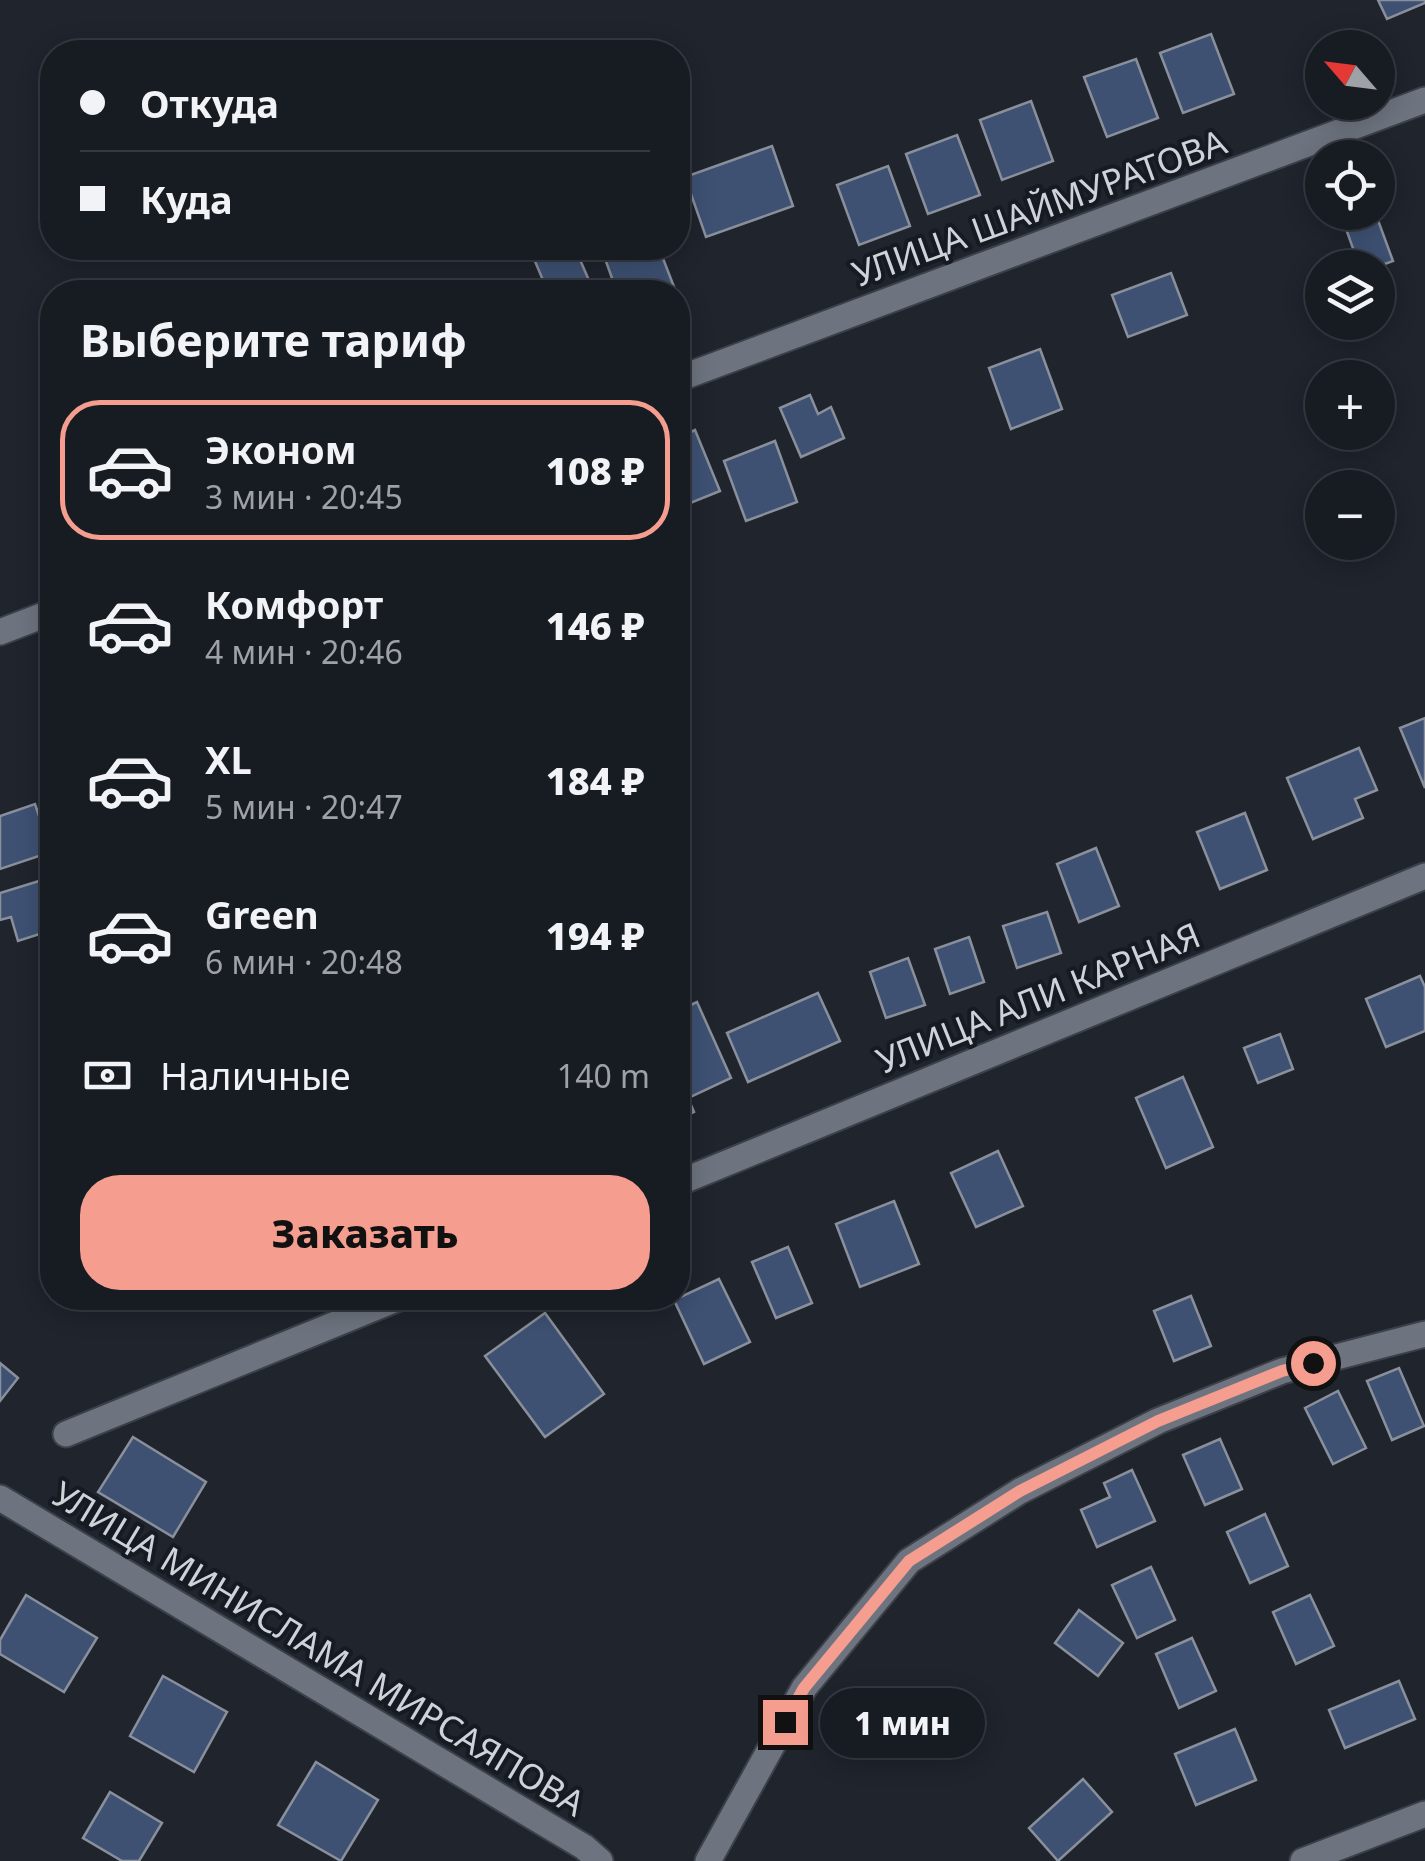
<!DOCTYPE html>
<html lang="ru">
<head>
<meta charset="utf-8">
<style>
  body { margin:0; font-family:"Noto Sans",sans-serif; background:#20242a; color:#f1f3f6; height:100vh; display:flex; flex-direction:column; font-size:38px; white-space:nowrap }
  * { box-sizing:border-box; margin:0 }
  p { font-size:32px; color:#9ea1a5 }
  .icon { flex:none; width:55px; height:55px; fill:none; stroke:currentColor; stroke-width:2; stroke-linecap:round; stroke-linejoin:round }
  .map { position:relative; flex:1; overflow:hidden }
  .drawer { position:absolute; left:40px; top:280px; width:650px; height:1030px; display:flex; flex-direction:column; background:#171b22; border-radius:40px; box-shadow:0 5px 25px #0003,0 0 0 2px #363940 }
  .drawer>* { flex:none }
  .banner { position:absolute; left:40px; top:40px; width:650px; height:220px; border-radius:40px; box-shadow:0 5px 25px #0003,0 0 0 2px #363940; display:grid; align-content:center; height:220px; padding:0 40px; background:#171b22 }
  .needle { width:65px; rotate:298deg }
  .buttons { position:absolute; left:1305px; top:30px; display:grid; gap:20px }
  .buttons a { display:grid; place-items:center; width:90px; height:90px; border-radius:50%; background:#171b22; box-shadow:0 5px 25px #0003,0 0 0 2px #363940; font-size:50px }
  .end { position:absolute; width:45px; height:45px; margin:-22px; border:12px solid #f59d8f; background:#111; box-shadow:0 0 0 5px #111 }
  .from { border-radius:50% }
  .bubble { position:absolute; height:70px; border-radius:35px; background:#171b22; box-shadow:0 5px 25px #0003,0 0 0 2px #363940; font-size:32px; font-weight:800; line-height:70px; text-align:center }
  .banner b { display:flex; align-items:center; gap:35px; height:95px; font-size:38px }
  .banner b+b { border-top:2px solid #363940 }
  .banner i { width:25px; height:25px; background:#f1f3f6 }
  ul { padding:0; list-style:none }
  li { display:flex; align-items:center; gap:30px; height:140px; margin:0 20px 15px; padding:0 20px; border:5px solid transparent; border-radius:40px }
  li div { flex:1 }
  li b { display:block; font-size:38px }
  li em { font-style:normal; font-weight:800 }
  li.on { border-color:#f59d8f }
  li>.icon { width:90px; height:90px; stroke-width:1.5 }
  h2 { padding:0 40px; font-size:45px; line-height:120px }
  .pay { display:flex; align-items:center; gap:25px; height:110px; padding:0 40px; font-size:38px }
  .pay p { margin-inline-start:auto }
  .action { display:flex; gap:20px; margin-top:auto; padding:20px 40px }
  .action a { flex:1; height:115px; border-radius:40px; background:#f59d8f; color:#111; font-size:40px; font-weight:800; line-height:115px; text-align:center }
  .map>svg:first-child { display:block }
</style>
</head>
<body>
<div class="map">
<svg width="1425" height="1861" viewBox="0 0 1425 1861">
  <rect width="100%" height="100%" fill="#1f242d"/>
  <g fill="#3e5173" stroke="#8a909b" stroke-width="2.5">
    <path d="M1378,0h47v3l-38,16z"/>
    <path d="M1211,34l23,60 -51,19 -23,-60z"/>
    <path d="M1136,59l22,59 -51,19 -23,-60z"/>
    <path d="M1031,101l22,60 -51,19 -22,-60z"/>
    <path d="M957,135l23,60 -52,19 -22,-60z"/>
    <path d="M772,146l21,60 -87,31 -21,-60z"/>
    <path d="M888,166l22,60 -51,19 -22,-60z"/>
    <path d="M1340,212h35l18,49 -19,7h-14z"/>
    <path d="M563,248h12l19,44h-46l-14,-33z"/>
    <path d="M626,248h33l17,44h-59l-13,-36z"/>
    <path d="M1171,273l16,42 -59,22 -16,-42z"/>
    <path d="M1040,349l22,60 -51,20 -22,-61z"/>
    <path d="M810,395l8,19 13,-7 13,31 -43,19 -21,-49z"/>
    <path d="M695,430l25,61 -42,17v-70z"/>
    <path d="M775,441l22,61 -51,19 -22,-60z"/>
    <path d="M1425,718v70l-25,-60z"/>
    <path d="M1359,748l18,42 -22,9 8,19 -50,21 -26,-61z"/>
    <path d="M35,804l16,48 -51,17v-53z"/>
    <path d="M1245,813l22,57 -47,19 -23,-57z"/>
    <path d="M1096,848l23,58 -40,16 -22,-58z"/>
    <path d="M52,877v53l-34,11 -7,-24 -11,3v-27z"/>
    <path d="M1047,912l14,41 -44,15 -14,-42z"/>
    <path d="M969,937l15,45 -34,12 -15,-45z"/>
    <path d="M908,958l17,47 -39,13 -16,-46z"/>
    <path d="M1420,976l5,11v44l-39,16 -20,-48z"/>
    <path d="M818,993l22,48 -92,41 -21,-49z"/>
    <path d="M697,1002l34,76 -43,20 6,14 -16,8v-109z"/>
    <path d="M1280,1034l13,35 -35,14 -14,-35z"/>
    <path d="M1183,1077l30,70 -47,21 -30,-70z"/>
    <path d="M998,1151l25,55 -47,21 -25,-54z"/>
    <path d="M894,1201l25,63 -59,23 -24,-63z"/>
    <path d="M788,1247l24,56 -36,15 -24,-56z"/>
    <path d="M719,1279l31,63 -46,22 -30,-64z"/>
    <path d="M1191,1296l20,50 -37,15 -20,-50z"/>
    <path d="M545,1313l59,81 -59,43 -60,-81z"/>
    <path d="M0,1363l18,15 -18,23z"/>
    <path d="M1399,1368l25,58 -32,14 -25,-59z"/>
    <path d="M1338,1391l28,57 -33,16 -28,-56z"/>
    <path d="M133,1437l73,45 -33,55 -75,-45z"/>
    <path d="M1220,1439l22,50 -37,16 -22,-50z"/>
    <path d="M1132,1470l23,51 -58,26 -16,-37 29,-13 -6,-14z"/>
    <path d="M1265,1514l23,52 -38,17 -23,-51z"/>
    <path d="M1151,1567l24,53 -38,18 -25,-53z"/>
    <path d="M26,1595l71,43 -33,54 -64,-38v-14z"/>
    <path d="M1310,1595l24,51 -38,18 -23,-52z"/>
    <path d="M1079,1610l44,33 -25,33 -43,-33z"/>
    <path d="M1192,1638l24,53 -37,17 -23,-54z"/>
    <path d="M163,1676l64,36 -33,60 -64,-36z"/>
    <path d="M1399,1681l16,38 -70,29 -16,-38z"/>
    <path d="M1235,1729l21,51 -60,25 -21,-51z"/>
    <path d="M316,1762l62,38 -37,61 -63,-36z"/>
    <path d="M1083,1779l29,33 -54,49 -29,-33z"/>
    <path d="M110,1792l52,31 -23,38h-17l-39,-23z"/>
  </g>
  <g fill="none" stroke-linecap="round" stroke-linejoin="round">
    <g stroke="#3c4048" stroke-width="29">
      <g id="street">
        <path d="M678,379l747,-279"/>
        <path d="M0,632l52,-20"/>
        <path d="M678,1183l747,-307"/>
        <path d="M66,1434l333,-136"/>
        <path d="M0,1498l584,349 16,14"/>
        <path d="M708,1861l96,-173 105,-127 111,-70 138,-70 124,-50 143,-37"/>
        <path d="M1303,1861l122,-47"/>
      </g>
    </g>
    <use href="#street" stroke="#6e747f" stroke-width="25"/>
  </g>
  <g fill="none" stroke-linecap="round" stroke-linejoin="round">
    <path stroke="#f59d8f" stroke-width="12" d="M785,1722l19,-34 105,-127 111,-70 138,-70 124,-50 31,-8"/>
  </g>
  <g text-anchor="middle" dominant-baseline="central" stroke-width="8" stroke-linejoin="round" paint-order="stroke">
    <g font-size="35" fill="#cfd3d8" stroke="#161a23">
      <text transform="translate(1039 207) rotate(-20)">УЛИЦА ШАЙМУРАТОВА</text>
      <text transform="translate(1038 997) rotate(-22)">УЛИЦА АЛИ КАРНАЯ</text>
      <text transform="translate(319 1648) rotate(31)">УЛИЦА МИНИСЛАМА МИРСАЯПОВА</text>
    </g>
  </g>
</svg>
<div class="buttons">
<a><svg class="needle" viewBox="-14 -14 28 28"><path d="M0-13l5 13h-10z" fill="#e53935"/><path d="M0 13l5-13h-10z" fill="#9ea1a5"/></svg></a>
<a><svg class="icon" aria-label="locate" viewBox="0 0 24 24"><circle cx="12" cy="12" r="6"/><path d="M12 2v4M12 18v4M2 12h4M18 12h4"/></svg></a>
<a><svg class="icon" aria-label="layers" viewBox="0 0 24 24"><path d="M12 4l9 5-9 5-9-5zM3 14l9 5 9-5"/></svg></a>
<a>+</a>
<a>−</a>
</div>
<i class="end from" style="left:1313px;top:1363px"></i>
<i class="end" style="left:785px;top:1722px"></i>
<div class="bubble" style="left:820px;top:1688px;width:165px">1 мин</div>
<div class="banner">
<b><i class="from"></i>Откуда</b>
<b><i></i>Куда</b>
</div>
<section class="drawer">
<h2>Выберите тариф</h2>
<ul>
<li class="on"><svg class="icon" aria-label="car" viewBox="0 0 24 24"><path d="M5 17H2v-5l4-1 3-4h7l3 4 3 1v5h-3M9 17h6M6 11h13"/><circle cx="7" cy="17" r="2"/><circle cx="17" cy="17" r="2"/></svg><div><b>Эконом</b><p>3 мин · 20:45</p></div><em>108 ₽</em></li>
<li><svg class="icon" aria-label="car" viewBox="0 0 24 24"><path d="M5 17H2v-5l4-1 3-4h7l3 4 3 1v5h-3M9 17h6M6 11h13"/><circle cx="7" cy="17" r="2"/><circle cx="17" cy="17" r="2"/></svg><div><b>Комфорт</b><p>4 мин · 20:46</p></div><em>146 ₽</em></li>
<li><svg class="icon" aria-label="car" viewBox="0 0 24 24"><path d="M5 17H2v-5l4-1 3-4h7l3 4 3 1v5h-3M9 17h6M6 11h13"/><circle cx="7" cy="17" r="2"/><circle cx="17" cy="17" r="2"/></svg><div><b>XL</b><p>5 мин · 20:47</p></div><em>184 ₽</em></li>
<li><svg class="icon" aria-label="car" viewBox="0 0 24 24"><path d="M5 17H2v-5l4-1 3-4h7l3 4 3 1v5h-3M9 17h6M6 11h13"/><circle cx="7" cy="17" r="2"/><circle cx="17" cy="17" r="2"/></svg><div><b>Green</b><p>6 мин · 20:48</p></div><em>194 ₽</em></li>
</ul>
<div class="pay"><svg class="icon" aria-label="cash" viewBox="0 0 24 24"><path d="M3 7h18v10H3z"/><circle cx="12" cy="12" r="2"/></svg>Наличные<p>140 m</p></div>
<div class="action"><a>Заказать</a></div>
</section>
</div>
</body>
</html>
